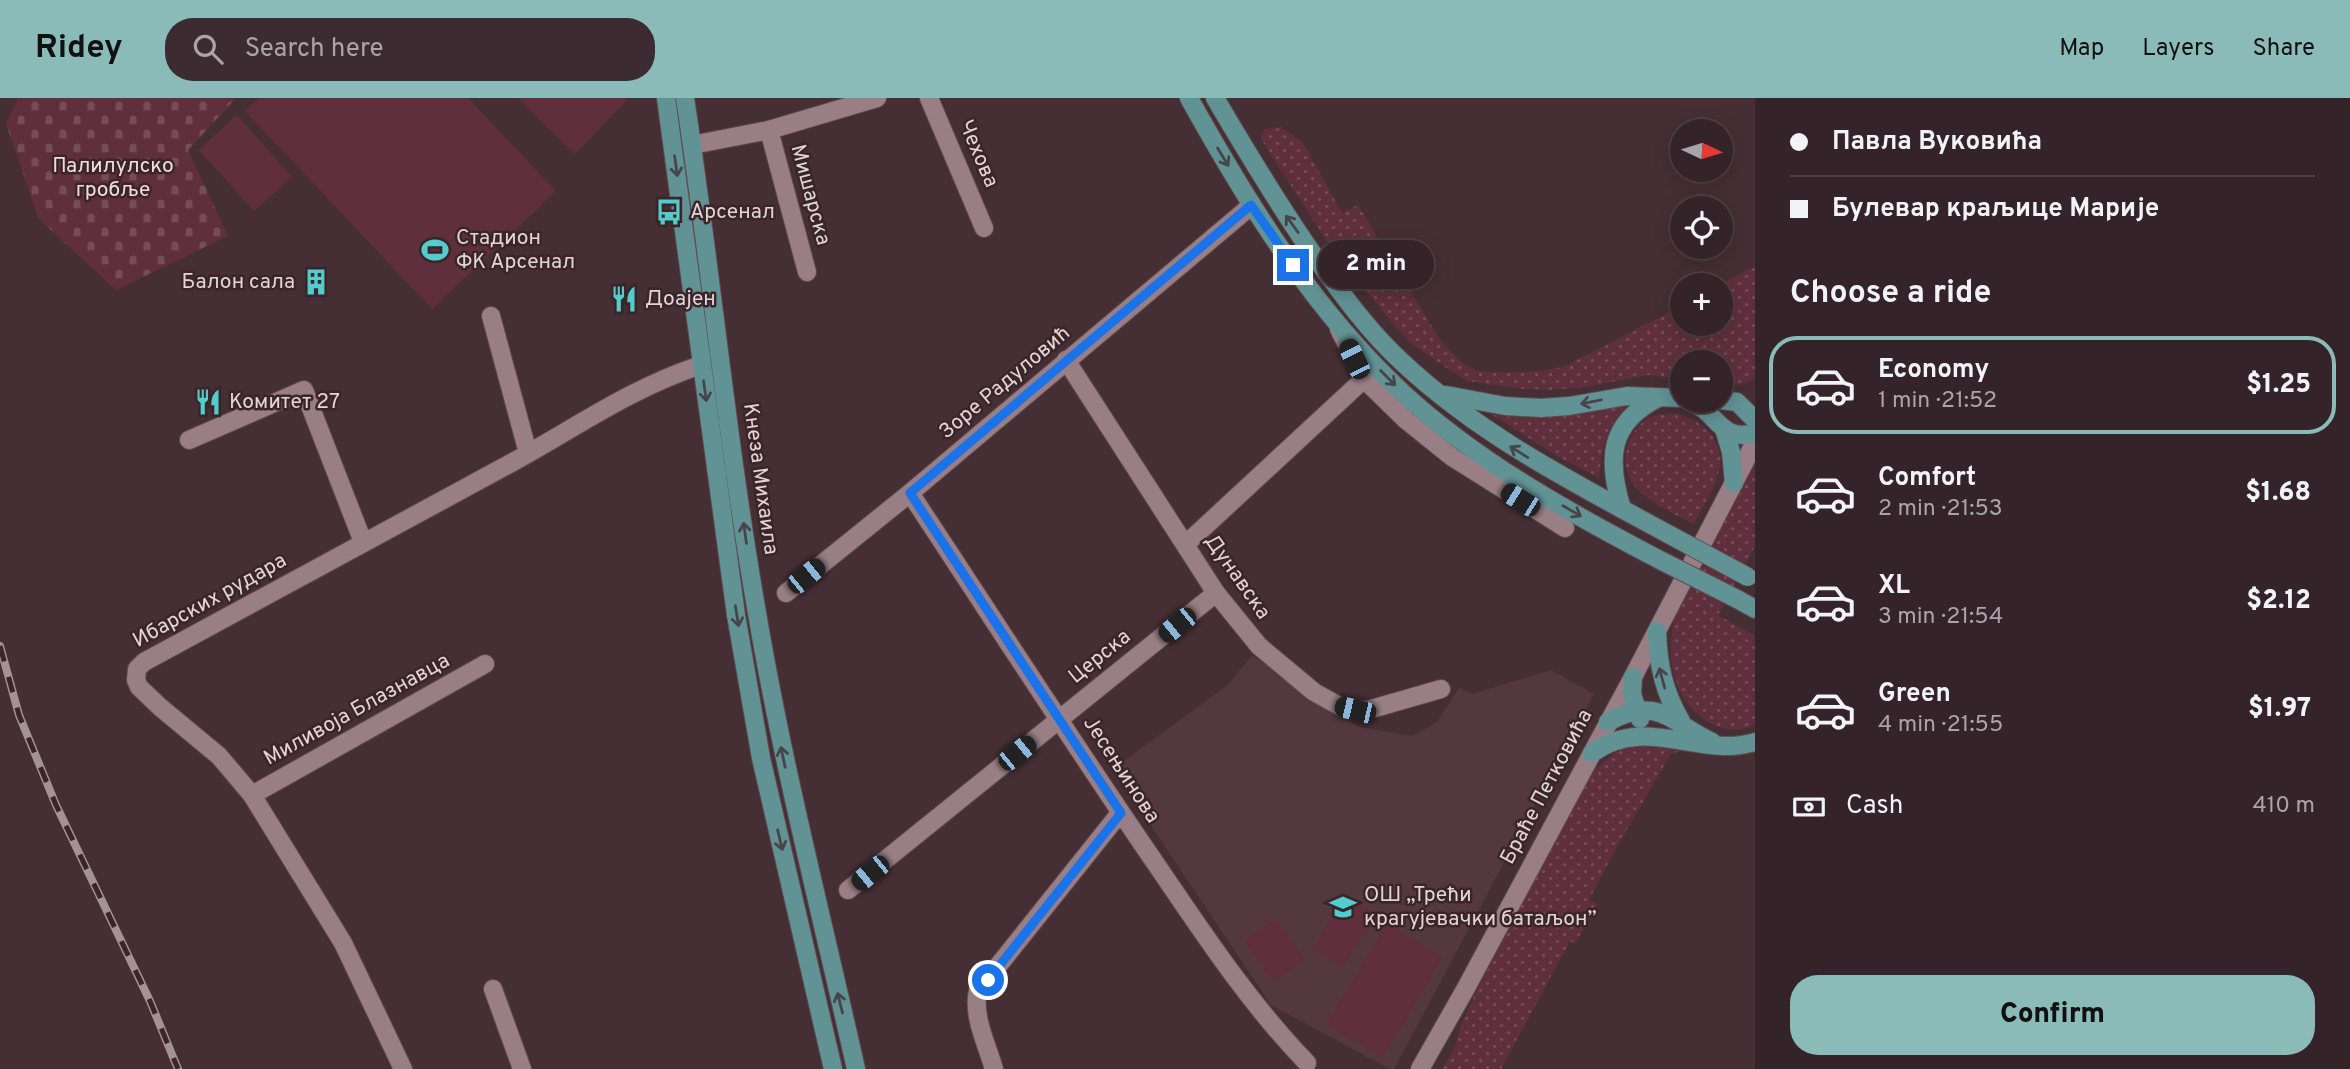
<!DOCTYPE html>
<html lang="en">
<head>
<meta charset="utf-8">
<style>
  body { margin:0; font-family:Overpass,sans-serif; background:#3c2b30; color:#f1f3f6; height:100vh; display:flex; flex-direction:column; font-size:26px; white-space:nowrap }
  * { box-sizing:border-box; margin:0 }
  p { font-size:23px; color:#a9a4a8 }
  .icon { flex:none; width:38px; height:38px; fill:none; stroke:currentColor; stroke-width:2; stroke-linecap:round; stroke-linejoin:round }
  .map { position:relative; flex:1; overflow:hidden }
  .side { display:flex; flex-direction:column; background:#342328; width:595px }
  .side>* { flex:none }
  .guide { display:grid; align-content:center; height:154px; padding:0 35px; background:#342328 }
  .needle { width:46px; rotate:94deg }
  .fabs { position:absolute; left:1670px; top:21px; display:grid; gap:14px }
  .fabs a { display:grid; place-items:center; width:63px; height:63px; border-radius:50%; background:#342328; box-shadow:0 4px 18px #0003,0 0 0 2px #4e4045; font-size:35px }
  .end { position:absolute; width:32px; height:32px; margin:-16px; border:9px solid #1a73e8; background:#fff; box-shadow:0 0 0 4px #fff }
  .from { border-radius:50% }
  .bubble { position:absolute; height:49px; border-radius:24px; background:#342328; box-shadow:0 4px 18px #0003,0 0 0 2px #4e4045; font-size:23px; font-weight:800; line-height:49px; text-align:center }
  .car { position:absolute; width:21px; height:42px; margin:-21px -10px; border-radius:9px; box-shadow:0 0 5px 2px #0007; background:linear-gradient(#222 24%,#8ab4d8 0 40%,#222 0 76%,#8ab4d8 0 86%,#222 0) }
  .guide b { display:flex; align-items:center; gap:24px; height:66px; font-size:26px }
  .guide b+b { border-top:2px solid #4e4045 }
  .guide i { width:18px; height:18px; background:#f1f3f6 }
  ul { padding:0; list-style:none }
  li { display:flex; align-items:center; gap:21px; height:98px; margin:0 14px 10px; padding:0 21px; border:4px solid transparent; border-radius:28px }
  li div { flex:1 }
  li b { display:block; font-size:26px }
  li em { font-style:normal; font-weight:800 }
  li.selected { border-color:#8bbbb9 }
  li>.icon { width:63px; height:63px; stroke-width:1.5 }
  h2 { padding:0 35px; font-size:32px; line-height:84px }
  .pay { display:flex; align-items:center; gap:18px; height:77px; padding:0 35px; font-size:26px }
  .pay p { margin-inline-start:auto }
  .button { display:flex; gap:14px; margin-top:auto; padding:14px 35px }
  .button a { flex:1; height:80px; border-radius:28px; background:#8bbbb9; color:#111; font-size:28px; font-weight:800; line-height:80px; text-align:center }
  header { display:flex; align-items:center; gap:42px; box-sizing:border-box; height:98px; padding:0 35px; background:#8bbbb9; color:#111 }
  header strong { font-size:33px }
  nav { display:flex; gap:38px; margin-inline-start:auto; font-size:24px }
  .search { width:490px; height:63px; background:#3c2b30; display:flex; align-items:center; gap:18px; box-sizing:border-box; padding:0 24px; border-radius:28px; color:#a9a4a8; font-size:26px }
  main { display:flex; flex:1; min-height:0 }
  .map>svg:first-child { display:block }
</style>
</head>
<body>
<header>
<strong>Ridey</strong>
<div class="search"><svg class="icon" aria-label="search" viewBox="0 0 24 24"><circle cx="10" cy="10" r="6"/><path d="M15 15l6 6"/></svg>Search here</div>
<nav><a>Map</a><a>Layers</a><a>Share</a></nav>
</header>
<main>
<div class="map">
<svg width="1755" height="971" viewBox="0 0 1755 971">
  <defs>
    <pattern id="grass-dots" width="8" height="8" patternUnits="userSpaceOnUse" patternTransform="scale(1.75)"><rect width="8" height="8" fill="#602f3d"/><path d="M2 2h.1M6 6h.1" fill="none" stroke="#764c58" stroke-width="1.8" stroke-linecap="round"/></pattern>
    <pattern id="cemetery-stones" width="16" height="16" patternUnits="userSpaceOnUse" patternTransform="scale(1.75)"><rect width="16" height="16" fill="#602f3d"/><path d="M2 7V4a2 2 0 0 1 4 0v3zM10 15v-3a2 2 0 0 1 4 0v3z" fill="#764c58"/></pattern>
  </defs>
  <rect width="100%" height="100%" fill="#452f35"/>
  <path fill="#543840" d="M1252,557l107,72 53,9 25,-14 22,-34 13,6 79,-24 43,24 -200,375h-4l-119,-64 -158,-236 116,-85z"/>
  <g fill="url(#grass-dots)">
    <path d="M1281,29l22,16 39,70 16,-8 82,135c10,10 19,23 33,29 15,7 75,3 92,-3l117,-60v18h38v-39l35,-19v112l-14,7 -21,-2v-21h-38v17l-35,-4 -61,12 -36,3 -29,-1 -53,-8 -17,-10 -43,-30 -60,-71 -13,-16 -74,-115 4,-10z"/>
    <path d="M1629,307c-23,19 -27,44 -30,73l-42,-22 -66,-42c52,10 87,-3 138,-9z"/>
    <path d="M1671,315c30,3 57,29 47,61 -5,18 -16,34 -24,50 -20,-10 -45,-21 -60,-39 -17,-20 -6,-56 15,-67 7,-3 15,-4 22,-5z"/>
    <path d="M1755,367v81l-37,69 37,21v88c-32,18 -69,-11 -79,-43 -8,-22 -6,-47 0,-69z"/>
    <path d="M1640,647l30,1 15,3 -15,6 -56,97 -25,48 8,4 -22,40 -5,-3 -69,128h-59l13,-22 6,-22 15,-33 86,-165 32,-57 22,-18 11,-5z"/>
  </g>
  <path fill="url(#cemetery-stones)" d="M18,0h218l-48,52 40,86 -112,54 -77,-71 -33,-95z"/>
  <g fill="#602f3d">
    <path d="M259,0h209l88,93 -124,118 -187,-198z"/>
    <path d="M518,0h107l2,2 -52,54z"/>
    <path d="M237,17l55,62 -38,34 -55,-61z"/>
    <path d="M1345,797l31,19 -33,53 -30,-19z"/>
    <path d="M1275,820l30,41 -31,23 -30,-41z"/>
    <path d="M1387,826l56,33 -60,101 -57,-34z"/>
  </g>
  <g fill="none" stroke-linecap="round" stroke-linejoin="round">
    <g stroke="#5e4c50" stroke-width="20">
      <g id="minor">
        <path d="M929,0l55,130"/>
        <path d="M769,32l38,142"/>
        <path d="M692,47l77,-15 108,-32"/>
        <path d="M491,218l37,137"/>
        <path d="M1066,262l150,233 43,53 55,46 27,15 14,3h13l73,-21"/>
        <path d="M1364,281l42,41 46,37 113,71"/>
        <path d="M189,342l115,-50 59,152"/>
        <path d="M910,395c82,124 162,249 246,371 47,69 93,139 151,199"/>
        <path d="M1186,446l178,-165 -25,-50"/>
        <path d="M786,495l124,-100 342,-288"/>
        <path d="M252,697l233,-131"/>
        <path d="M848,792l368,-297"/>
        <path d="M493,891l29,80"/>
        <path d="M403,971l-60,-126 -91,-148 -33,-39 -59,-49 -21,-20 -3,-7 1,-11 7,-7c123,-67 246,-134 369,-200 64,-35 118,-74 188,-97"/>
        <path d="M994,971c-7,-24 -22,-54 -16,-78l142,-178"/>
        <path d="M1420,971l46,-81 167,-311 122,-235"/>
      </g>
    </g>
    <g stroke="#5e4c50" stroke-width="20">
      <g id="major">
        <path d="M666,0l70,517 25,143 72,311"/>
        <path d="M685,0c26,171 42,344 72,515 26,154 65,304 99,456"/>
        <path d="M1189,0c59,106 125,213 215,296 74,68 166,119 254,165"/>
        <path d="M1215,0c30,51 60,101 93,149 29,40 57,81 94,115 79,74 174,122 268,173"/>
        <path d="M1446,297l59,11 36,2 28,-2 58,-10 55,2"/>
        <path d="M1720,302l17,2 18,18"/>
        <path d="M1689,303c29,10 30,42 66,32"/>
        <path d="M1725,334l6,20 3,31"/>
        <path d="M1622,411c-15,-49 -14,-86 36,-111"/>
        <path d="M1737,501l18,10"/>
        <path d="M1657,533c1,34 7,61 24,90"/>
        <path d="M1633,579l-1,17 8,25"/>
        <path d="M1608,624c50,-28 63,1 104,20"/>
        <path d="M1592,655c55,-39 106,6 163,-11"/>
      </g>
    </g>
    <use href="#minor" stroke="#997f85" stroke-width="18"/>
    <use href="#major" stroke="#619294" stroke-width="18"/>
    <g stroke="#a39296" stroke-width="8">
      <path id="rail" d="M0,548l19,69 37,90 94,196 28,68"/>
    </g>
    <use href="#rail" stroke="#3a252b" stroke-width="5" stroke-dasharray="16" stroke-linecap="butt"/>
    <g stroke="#5e4c50" stroke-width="20" stroke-linecap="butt">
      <g id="major-bridge">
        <path d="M1670,437l78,42"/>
        <path d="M1658,461l79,40"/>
      </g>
    </g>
    <use href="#major-bridge" stroke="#619294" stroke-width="18"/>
  </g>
  <defs><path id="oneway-shaft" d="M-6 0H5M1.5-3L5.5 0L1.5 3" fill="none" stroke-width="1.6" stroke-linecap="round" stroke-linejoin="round" transform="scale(1.75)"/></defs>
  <g stroke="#46464a">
    <use href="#oneway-shaft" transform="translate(1223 59) rotate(59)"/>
    <use href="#oneway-shaft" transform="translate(676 68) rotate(82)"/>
    <use href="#oneway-shaft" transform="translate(1292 126) rotate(-126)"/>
    <use href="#oneway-shaft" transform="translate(1388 280) rotate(45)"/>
    <use href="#oneway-shaft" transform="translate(705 293) rotate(82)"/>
    <use href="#oneway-shaft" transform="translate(1591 304) rotate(169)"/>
    <use href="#oneway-shaft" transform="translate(1519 354) rotate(-148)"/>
    <use href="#oneway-shaft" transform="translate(1572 413) rotate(30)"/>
    <use href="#oneway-shaft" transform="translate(745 435) rotate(-98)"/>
    <use href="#oneway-shaft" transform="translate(737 518) rotate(81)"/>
    <use href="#oneway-shaft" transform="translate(1662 580) rotate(-105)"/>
    <use href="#oneway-shaft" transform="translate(783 659) rotate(-102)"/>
    <use href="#oneway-shaft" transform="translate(780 742) rotate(77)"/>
    <use href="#oneway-shaft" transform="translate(840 905) rotate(-104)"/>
  </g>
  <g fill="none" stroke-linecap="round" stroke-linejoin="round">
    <path stroke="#1a73e8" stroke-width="9" d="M988,882l133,-167 -211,-320 341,-288 42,60"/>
  </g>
  <defs>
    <g id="bus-bare" transform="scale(2.1)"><path d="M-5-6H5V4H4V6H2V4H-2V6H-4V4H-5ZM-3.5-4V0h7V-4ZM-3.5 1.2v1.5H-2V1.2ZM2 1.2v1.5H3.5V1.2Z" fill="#52cdcc" stroke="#3a252b" stroke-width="2.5" paint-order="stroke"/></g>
    <g id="stadium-bare" transform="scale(2.1)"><path d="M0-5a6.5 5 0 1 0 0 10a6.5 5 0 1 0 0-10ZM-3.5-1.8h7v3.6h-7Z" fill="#52cdcc" stroke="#3a252b" stroke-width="2.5" paint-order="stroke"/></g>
    <g id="building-bare" transform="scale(2.1)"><path d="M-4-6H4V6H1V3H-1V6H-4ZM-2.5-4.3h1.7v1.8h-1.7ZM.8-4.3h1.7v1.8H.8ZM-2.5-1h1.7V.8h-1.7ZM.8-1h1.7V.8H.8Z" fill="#52cdcc" stroke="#3a252b" stroke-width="2.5" paint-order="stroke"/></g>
    <g id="restaurant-bare" transform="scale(2.1)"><path d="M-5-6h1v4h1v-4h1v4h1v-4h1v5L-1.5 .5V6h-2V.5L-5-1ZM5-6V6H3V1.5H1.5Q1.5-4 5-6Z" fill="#52cdcc" stroke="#3a252b" stroke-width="2.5" paint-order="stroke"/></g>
    <g id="school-bare" transform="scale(2.1)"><path d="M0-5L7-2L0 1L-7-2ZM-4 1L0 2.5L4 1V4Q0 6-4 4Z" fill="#52cdcc" stroke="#3a252b" stroke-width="2.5" paint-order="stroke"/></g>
  </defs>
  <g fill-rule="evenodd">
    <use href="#bus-bare" x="669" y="114"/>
    <use href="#stadium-bare" x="435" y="152"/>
    <use href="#building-bare" x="316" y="184"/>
    <use href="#restaurant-bare" x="624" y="201"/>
    <use href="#restaurant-bare" x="208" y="304"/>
    <use href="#school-bare" x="1343" y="809"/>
  </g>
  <g text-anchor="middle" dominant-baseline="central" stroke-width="5" stroke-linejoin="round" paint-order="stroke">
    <g font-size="21" fill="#e2d4d7" stroke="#3a252b">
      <text transform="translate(978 56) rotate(67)">Чехова</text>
      <text transform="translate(810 97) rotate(75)">Мишарска</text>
      <text transform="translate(1005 285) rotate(-40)">Зоре Радуловић</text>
      <text transform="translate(760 381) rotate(82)">Кнеза Михаила</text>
      <text transform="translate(1237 479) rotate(55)">Дунавска</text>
      <text transform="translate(210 503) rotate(-29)">Ибарских рудара</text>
      <text transform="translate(1100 559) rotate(-39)">Церска</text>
      <text transform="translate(357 612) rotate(-29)">Миливоја Блазнавца</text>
      <text transform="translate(1121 672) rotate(57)">Јесењинова</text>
      <text transform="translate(1547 689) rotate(-62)">Браће Петковића</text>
    </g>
    <g font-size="21" fill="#f3dce1" stroke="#3a252b">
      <text x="113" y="68">Палилулско<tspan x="113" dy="24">гробље</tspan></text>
    </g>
    <g font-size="21" fill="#e2d4d7" stroke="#3a252b" text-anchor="start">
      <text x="690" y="114">Арсенал</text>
      <text x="456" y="140">Стадион<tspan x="456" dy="24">ФК Арсенал</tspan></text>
      <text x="295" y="184" text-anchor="end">Балон сала</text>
      <text x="645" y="201">Доајен</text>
      <text x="229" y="304">Комитет 27</text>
      <text x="1364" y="797">ОШ „Трећи<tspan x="1364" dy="24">крагујевачки батаљон”</tspan></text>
    </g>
  </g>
</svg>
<div class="fabs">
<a><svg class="needle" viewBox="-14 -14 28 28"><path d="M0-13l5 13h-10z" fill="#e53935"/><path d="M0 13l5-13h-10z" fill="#a9a4a8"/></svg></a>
<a><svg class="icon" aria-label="locate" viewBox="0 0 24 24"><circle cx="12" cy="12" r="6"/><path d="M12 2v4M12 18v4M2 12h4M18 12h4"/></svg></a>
<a>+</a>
<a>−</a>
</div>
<i class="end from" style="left:988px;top:882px"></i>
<i class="end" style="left:1293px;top:167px"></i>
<div class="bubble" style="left:1318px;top:142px;width:116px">2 min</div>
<i class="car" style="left:1354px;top:261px;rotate:334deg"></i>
<i class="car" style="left:1520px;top:402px;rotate:302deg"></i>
<i class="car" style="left:806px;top:478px;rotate:51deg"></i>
<i class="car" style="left:1177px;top:527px;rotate:231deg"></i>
<i class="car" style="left:1355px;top:612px;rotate:283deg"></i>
<i class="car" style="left:1017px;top:655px;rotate:51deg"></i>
<i class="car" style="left:870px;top:775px;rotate:231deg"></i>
</div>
<section class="side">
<div class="guide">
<b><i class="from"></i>Павла Вуковића</b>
<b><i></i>Булевар краљице Марије</b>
</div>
<h2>Choose a ride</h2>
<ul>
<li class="selected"><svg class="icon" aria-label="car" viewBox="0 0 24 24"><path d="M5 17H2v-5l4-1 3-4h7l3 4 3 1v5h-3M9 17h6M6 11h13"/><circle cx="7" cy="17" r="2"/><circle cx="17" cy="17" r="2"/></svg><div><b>Economy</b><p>1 min · 21:52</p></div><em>$1.25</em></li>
<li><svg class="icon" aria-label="car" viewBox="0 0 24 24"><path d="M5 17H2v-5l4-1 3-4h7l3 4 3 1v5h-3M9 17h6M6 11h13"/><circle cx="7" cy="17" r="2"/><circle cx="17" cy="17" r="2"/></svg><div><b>Comfort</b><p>2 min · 21:53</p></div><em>$1.68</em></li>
<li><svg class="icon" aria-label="car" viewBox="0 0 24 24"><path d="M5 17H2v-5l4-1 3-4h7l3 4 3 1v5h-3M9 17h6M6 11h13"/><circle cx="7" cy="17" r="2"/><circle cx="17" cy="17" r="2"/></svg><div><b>XL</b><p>3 min · 21:54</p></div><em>$2.12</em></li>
<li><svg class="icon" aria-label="car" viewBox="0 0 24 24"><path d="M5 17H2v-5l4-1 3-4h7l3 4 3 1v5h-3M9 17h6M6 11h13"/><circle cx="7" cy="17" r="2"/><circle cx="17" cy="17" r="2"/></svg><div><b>Green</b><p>4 min · 21:55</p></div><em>$1.97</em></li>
</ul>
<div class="pay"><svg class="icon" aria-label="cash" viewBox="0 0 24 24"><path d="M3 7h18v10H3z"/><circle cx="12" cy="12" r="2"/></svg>Cash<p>410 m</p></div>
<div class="button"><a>Confirm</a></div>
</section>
</main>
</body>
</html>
